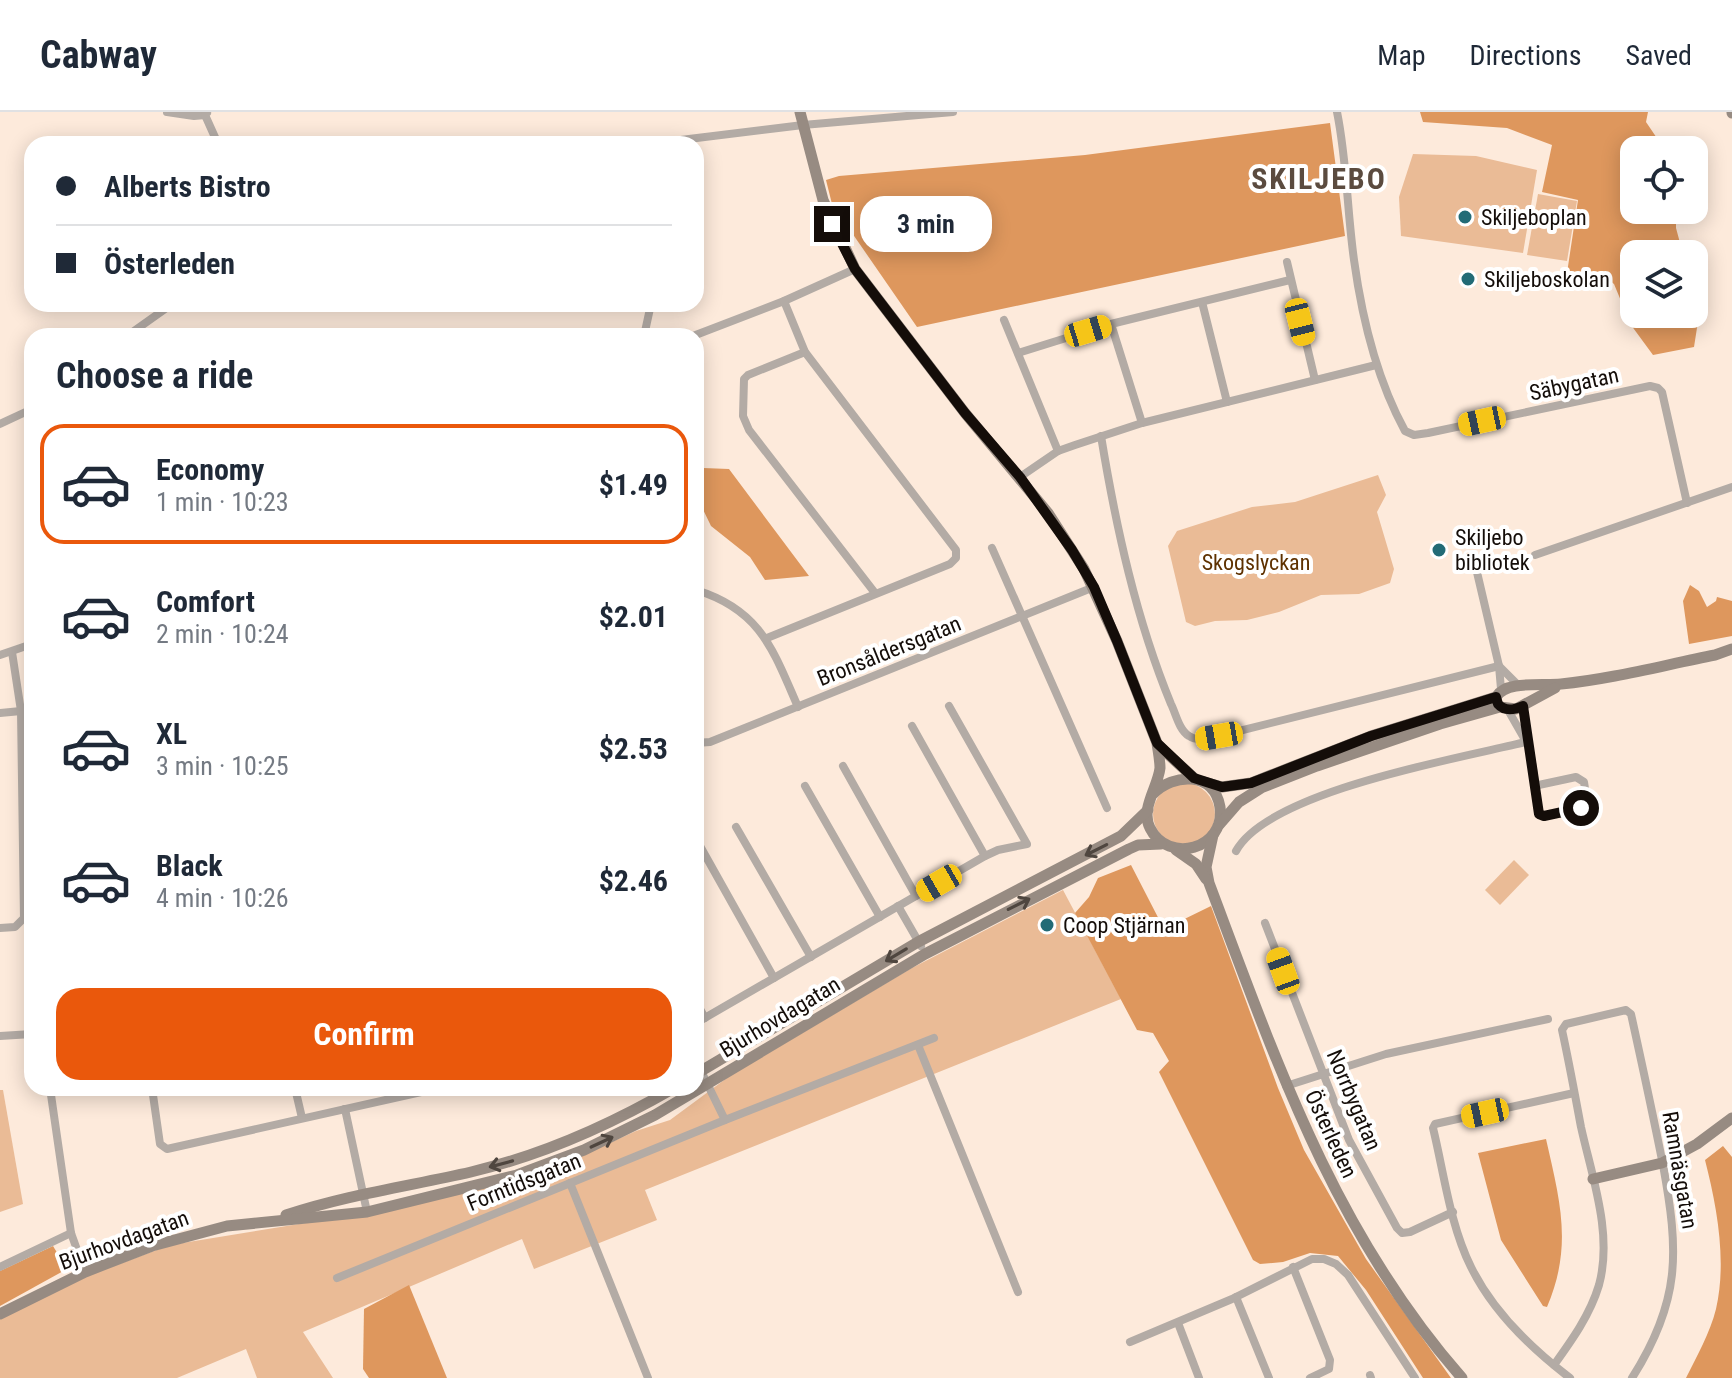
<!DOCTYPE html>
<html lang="en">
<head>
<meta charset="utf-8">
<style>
  body { margin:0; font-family:"Roboto Condensed",sans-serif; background:#f6f6f7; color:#1f2937; height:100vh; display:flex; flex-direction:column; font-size:30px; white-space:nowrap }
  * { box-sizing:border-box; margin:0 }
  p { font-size:26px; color:#747a83 }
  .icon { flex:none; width:44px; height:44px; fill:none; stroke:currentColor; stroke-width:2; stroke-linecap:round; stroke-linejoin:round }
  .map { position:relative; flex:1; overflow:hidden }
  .sheet { position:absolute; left:24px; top:216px; width:680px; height:768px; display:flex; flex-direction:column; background:#fff; border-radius:24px; box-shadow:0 4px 20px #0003 }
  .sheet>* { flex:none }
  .top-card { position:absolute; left:24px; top:24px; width:680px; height:176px; border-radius:24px; box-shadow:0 4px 20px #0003; display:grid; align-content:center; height:176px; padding:0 32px; background:#fff }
  .fabs { position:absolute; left:1620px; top:24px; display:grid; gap:16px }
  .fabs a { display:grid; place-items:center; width:88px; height:88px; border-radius:16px; background:#fff; box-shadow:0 4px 20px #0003; font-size:40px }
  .end { position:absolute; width:36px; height:36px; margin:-18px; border:10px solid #140d09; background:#fff; box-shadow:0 0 0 4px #fff }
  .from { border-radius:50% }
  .bubble { position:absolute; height:56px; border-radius:24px; background:#fff; box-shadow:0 4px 20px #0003; font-size:26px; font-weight:700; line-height:56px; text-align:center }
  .car { position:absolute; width:24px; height:48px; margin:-24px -12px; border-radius:10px; box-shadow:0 0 6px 2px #0007; background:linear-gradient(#f5c518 24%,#345 0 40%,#f5c518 0 76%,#345 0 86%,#f5c518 0) }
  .top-card b { display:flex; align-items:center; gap:28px; height:76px; font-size:30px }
  .top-card b+b { border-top:2px solid #e0e1e3 }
  .top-card i { width:20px; height:20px; background:#1f2937 }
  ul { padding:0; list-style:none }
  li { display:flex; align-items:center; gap:24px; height:120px; margin:0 16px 12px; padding:0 16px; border:4px solid transparent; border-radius:24px }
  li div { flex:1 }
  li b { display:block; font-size:30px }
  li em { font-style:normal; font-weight:700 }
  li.on { border-color:#ea580c }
  li>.icon { width:72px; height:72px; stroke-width:1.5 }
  h2 { padding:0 32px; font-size:36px; line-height:96px }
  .button { display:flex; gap:16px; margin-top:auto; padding:16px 32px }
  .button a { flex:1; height:92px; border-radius:24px; background:#ea580c; color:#fff; font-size:32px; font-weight:700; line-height:92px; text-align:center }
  header { display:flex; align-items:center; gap:48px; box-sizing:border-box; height:112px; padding:0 40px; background:#fff; border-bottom:2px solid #e0e1e3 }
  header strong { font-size:38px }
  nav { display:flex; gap:44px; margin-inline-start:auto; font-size:28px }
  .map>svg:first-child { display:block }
</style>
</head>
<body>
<header>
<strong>Cabway</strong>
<nav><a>Map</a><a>Directions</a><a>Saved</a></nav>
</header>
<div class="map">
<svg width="1732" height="1266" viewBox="0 0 1732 1266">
  <rect width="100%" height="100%" fill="#fdeadb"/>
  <g fill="#eabb96">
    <path d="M1413,42l63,2 61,14 -14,83 -122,-17 -2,-39z"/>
    <path d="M1538,82l39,7 -10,60 -40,-6z"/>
    <path d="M1378,363l8,20 -9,17 17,57 -4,14 -31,11 -38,1 -42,17 -32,8 -32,1 -20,5 -9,-4 -18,-76 9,-15 75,-24 43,-5z"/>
    <circle cx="1184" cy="702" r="31"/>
    <path d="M1514,748l15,15 -29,30 -15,-15z"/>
    <path d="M1063,778l58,109 -476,191 12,30 -123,49 -12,-30 -219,93 30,46h-76l-11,-29 -69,29h-177v-60l90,-43 80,-30 197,-32 210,-55 59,-27 34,-11 61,-45 179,-106z"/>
    <path d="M0,978h3l20,114 -23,8z"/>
  </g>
  <g fill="#de975d">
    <path d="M1420,0h228l-2,10 19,28h-31v60h42v18l7,26h-49v60h60v-18l5,19 -5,32 -41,8 -22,-30 -17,-41 -14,-11 -20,14 -13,-14 11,-73 -36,-8 10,-47 -45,-17 -84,-6z"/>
    <path d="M1330,11l15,113 -428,91 -85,-123 -6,-24 13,-4 246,-21z"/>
    <path d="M703,356l26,1 80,107 -44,4 -15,-23 -39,-31 -15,-31v-10z"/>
    <path d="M1690,473l9,6 8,16 9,-6 1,-4 15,4v35l-43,8 -6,-43z"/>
    <path d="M1131,753l33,64 47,-23 67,182 26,62 62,109 85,119h-28l-57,-88 -28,-34 -28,-3 -27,9 -23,2 -7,-4 -94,-188 10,-11 -16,-28 -16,-3 -62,-117 14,-16 9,-19z"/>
    <path d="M1546,1027c14,62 27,107 1,168l-4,-1 -42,-66 -23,-87z"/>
    <path d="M1723,1034l9,11v221h-46c11,-22 24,-45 30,-69 11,-48 1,-102 -11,-149z"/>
    <path d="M53,1134l14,23 -67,37v-35z"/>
    <path d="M409,1173l38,93h-78l-6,-9 1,-60z"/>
  </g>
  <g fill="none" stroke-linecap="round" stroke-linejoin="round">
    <g stroke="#b3aba5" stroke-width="8">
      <path d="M167,0l27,4 11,-1"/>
      <path d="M1337,0c10,49 10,98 17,148 8,58 22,118 51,171l9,4 14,-2 222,-47 8,2 4,4 25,111"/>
      <path d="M207,1l-2,2 13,29"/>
      <path d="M648,32l155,-19 150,-13"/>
      <path d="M1287,150l28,118"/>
      <path d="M1202,190l25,100"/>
      <path d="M1004,208l54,131"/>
      <path d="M1111,212l31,99"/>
      <path d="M127,224l45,-32"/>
      <path d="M644,224l7,-32"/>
      <path d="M693,224l91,-35 71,-32"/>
      <path d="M805,240l-57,23 -4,4 -1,37 6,14 126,163"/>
      <path d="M1018,241l93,-29 179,-44"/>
      <path d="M0,312l32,-15"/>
      <path d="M1101,324c15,91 35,183 70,268 5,10 8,26 18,32 9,6 20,2 30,0l280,-70"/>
      <path d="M1020,365l38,-26 17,-6 67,-22 234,-58"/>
      <path d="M992,436l115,260"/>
      <path d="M1535,443l197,-68"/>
      <path d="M1476,456l23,98 2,23"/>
      <path d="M696,478c65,20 77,60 102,117"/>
      <path d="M767,526l183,-74 6,-6v-8l-151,-198 -21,-51"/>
      <path d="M0,543l32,-11"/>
      <path d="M1500,555l19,19"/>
      <path d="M1523,594c2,24 8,46 11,70 2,13 2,25 5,38l5,2 37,-8 6,-7 -3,-19 -8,-5 -42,9"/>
      <path d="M1508,598l16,28"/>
      <path d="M0,601l21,-2"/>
      <path d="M912,614l73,130"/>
      <path d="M696,631l14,-1 384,-155"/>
      <path d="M843,654l73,130"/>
      <path d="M805,674l75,131"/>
      <path d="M736,715l75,130"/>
      <path d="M700,734l74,132"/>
      <path d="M1236,739c33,-60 224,-93 290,-109"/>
      <path d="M898,794l23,40"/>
      <path d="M1265,811l84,217 48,88 5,5 8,-1 43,-20"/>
      <path d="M0,816l15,-1 9,-9 -3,-207 -9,-59"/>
      <path d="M696,890l9,16"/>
      <path d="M696,911l289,-167 13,-6 29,-6 -78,-138"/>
      <path d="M0,924l32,-2"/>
      <path d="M918,933l100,247"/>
      <path d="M701,959l24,49"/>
      <path d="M1286,974l100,-32 162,-35"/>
      <path d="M50,976l21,145 14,39"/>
      <path d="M152,976l8,56 7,5 272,-61"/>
      <path d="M295,976l7,30"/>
      <path d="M345,997l22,103"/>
      <path d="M570,1071l78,195"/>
      <path d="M0,1155l71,-34"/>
      <path d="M1293,1155l37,93 -1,9 -19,9"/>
      <path d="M337,1166l388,-158 209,-82"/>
      <path d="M1236,1185l33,81"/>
      <path d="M1178,1211l21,55"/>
      <path d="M1130,1230l102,-43 80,-40h12l12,5 12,11 67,103"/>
      <path d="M1554,1253c18,-25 36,-50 45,-80 14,-51 -7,-108 -18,-158 -6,-32 -12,-65 -19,-97l4,-6 60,-14 5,4c11,50 22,101 32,151 16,87 18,136 -31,213"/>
      <path d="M1370,1263l1,3"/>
      <path d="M1570,1266c-38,-29 -78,-68 -99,-111 -21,-42 -27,-94 -38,-139l2,-4 139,-31"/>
    </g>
    <g stroke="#978b82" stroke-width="11">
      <path d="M800,0l23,88 32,69 110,144 83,100 36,56 33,72 40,102c1,8 3,17 3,25 -2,19 -20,41 -10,60 18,37 76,21 70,-21 -6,-36 -47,-34 -67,-13"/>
      <path d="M1732,0v1"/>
      <path d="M1159,634l35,32"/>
      <path d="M1204,670l18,5 29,-4 120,-47 125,-39c10,-17 46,-11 65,-13 51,-5 103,-19 154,-29l17,-6"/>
      <path d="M1219,713l20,-23 22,-14 56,-22 123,-42 60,-17 16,2 39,-21"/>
      <path d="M1213,723l-7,32 3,16c67,178 125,349 253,495"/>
      <path d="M1176,738l20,14 10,15"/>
      <path d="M696,962l222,-132 203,-106 27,-26"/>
      <path d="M1593,1067l69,-16 35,-19 35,-26"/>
      <path d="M286,1103c60,-20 123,-29 185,-43 72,-17 139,-47 203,-84"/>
      <path d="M0,1202l85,-42 67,-26 75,-20 140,-14 150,-37 67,-25 71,-35 270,-161 204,-105 9,-4 23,-1"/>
    </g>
  </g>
  <defs><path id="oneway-shaft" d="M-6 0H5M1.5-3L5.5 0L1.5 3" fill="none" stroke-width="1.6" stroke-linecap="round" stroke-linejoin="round" transform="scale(2)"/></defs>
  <g stroke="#4f463f">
    <use href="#oneway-shaft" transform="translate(1096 738) rotate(153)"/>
    <use href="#oneway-shaft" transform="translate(1019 792) rotate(-27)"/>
    <use href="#oneway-shaft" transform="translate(896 843) rotate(149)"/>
    <use href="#oneway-shaft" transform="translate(602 1030) rotate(-25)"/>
    <use href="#oneway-shaft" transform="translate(501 1052) rotate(165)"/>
  </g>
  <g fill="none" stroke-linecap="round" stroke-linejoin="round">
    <path stroke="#140d09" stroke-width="10" d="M832,112l23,45 110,144 55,64 52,73 22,37 23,54 40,102 37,35 28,9 29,-4 120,-47 125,-39 2,7c7,8 16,6 25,2l16,108 5,2 37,-8"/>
  </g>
  <g fill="#226b76" stroke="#fff" stroke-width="3">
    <circle cx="1465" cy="105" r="8"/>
    <circle cx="1468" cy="167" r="8"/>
    <circle cx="1439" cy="438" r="8"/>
    <circle cx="1047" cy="813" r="8"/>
  </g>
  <g text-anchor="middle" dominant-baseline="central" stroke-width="8" stroke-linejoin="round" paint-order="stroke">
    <g font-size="22" fill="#140d09" stroke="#fff" text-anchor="start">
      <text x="1481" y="105">Skiljeboplan</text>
      <text x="1484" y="167">Skiljeboskolan</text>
      <text x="1455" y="425">Skiljebo<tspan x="1455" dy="25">bibliotek</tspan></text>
      <text x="1063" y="813">Coop Stjärnan</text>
    </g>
    <g font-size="22" fill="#140d09" stroke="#fff">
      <text transform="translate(1574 272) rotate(-12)">Säbygatan</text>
      <text transform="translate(889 539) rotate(-22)">Bronsåldersgatan</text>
      <text transform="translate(780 905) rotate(-31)">Bjurhovdagatan</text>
      <text transform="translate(1354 988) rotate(67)">Norrbygatan</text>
      <text transform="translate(1331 1022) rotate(65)">Österleden</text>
      <text transform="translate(1680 1058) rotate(80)">Ramnäsgatan</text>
      <text transform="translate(524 1070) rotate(-22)">Forntidsgatan</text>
      <text transform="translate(124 1128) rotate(-20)">Bjurhovdagatan</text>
    </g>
    <g font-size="22" fill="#5e3100" stroke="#fff">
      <text x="1256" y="450">Skogslyckan</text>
    </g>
    <g font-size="30" font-weight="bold" letter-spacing="2" fill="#5b4b3f" stroke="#fff">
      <text x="1319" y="66">SKILJEBO</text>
    </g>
  </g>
</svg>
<div class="fabs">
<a><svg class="icon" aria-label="locate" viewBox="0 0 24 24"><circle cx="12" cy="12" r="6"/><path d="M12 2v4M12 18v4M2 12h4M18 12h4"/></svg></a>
<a><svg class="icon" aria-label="layers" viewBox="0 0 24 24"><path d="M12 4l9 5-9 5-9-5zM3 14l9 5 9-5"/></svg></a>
</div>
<i class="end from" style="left:1581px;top:696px"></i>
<i class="end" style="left:832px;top:112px"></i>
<div class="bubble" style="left:860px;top:84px;width:132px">3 min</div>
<i class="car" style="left:1300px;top:210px;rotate:166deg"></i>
<i class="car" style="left:1088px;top:219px;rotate:73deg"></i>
<i class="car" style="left:1482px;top:309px;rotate:258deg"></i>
<i class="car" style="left:1219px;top:624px;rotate:260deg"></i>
<i class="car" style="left:939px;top:771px;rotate:240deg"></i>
<i class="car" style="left:1283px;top:859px;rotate:340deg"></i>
<i class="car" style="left:1485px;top:1001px;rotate:258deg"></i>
<div class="top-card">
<b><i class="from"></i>Alberts Bistro</b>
<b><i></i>Österleden</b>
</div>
<section class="sheet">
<h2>Choose a ride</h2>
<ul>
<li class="on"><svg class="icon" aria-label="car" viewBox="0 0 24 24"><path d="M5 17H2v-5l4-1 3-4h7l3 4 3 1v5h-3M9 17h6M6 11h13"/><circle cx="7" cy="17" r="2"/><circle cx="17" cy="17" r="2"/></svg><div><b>Economy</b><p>1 min · 10:23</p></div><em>$1.49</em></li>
<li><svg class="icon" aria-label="car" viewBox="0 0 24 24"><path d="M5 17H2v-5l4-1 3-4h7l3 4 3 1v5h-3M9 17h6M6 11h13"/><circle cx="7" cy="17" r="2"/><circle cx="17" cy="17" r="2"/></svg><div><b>Comfort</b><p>2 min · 10:24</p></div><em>$2.01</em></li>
<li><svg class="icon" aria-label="car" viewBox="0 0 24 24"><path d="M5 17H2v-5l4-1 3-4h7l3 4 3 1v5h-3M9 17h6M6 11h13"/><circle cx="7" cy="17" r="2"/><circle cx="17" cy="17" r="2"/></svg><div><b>XL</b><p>3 min · 10:25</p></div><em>$2.53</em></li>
<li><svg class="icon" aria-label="car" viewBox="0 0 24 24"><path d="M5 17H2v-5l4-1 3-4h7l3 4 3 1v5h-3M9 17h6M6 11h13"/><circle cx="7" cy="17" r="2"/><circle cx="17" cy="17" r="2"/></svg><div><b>Black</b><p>4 min · 10:26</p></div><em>$2.46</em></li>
</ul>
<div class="button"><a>Confirm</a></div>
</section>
</div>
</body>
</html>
